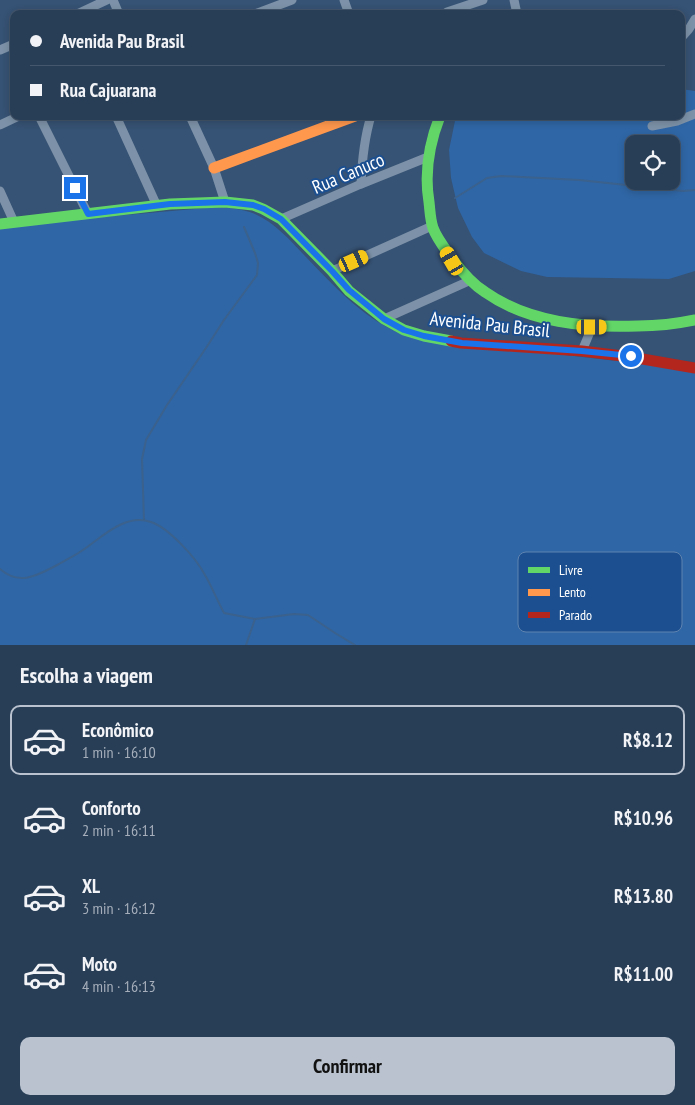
<!DOCTYPE html>
<html lang="pt">
<head>
<meta charset="utf-8">
<style>
  body { margin:0; font-family:"PT Sans Narrow",sans-serif; background:#344961; color:#f1f3f6; height:100vh; display:flex; flex-direction:column; font-size:19px; white-space:nowrap }
  * { box-sizing:border-box; margin:0 }
  p { font-size:16px; color:#a5aeba }
  .icon { flex:none; width:28px; height:28px; fill:none; stroke:currentColor; stroke-width:2; stroke-linecap:round; stroke-linejoin:round }
  .map { position:relative; height:645px; overflow:hidden }
  .sheet { display:flex; flex-direction:column; background:#283e57; flex:1 }
  .sheet>* { flex:none }
  .top-card { position:absolute; left:10px; top:10px; width:675px; height:110px; border-radius:10px; box-shadow:0 2px 8px #0003,0 0 0 1px #44576d; display:grid; align-content:center; height:110px; padding:0 20px; background:#283e57 }
  .buttons { position:absolute; left:625px; top:135px; display:grid; gap:10px }
  .buttons a { display:grid; place-items:center; width:55px; height:55px; border-radius:10px; background:#283e57; box-shadow:0 2px 8px #0003,0 0 0 1px #44576d; font-size:25px }
  .end { position:absolute; width:22px; height:22px; margin:-11px; border:6px solid #1a73e8; background:#fff; box-shadow:0 0 0 2px #fff }
  .from { border-radius:50% }
  .car { position:absolute; width:15px; height:30px; margin:-15px -8px; border-radius:6px; box-shadow:0 0 4px 1px #0007; background:linear-gradient(#f5c518 24%,#345 0 40%,#f5c518 0 76%,#345 0 86%,#f5c518 0) }
  .top-card b { display:flex; align-items:center; gap:18px; height:48px; font-size:19px }
  .top-card b+b { border-top:1px solid #44576d }
  .top-card i { width:12px; height:12px; background:#f1f3f6 }
  ul { padding:0; list-style:none }
  li { display:flex; align-items:center; gap:15px; height:70px; margin:0 10px 8px; padding:0 10px; border:2px solid transparent; border-radius:10px }
  li div { flex:1 }
  li b { display:block; font-size:19px }
  li em { font-style:normal; font-weight:800 }
  li.current { border-color:#b9c2ce }
  li>.icon { width:45px; height:45px; stroke-width:1.5 }
  h2 { padding:0 20px; font-size:22px; line-height:60px }
  .button { display:flex; gap:10px; margin-top:auto; padding:10px 20px }
  .button a { flex:1; height:58px; border-radius:10px; background:#b9c2ce; color:#111; font-size:20px; font-weight:800; line-height:58px; text-align:center }
  .map>svg:first-child { display:block }
</style>
</head>
<body>
<div class="map">
<svg width="695" height="645" viewBox="0 0 695 645">
  <rect width="100%" height="100%" fill="#365274"/>
  <g fill="#2f66a5" fill-rule="evenodd">
    <path d="M681,89l14,2v180l-26,8 -122,-2 -26,-6 -37,-18 -12,-16 -14,-29 -7,-30 -2,-28 7,-34h225zM634,144h37v37h-37z"/>
    <path d="M217,207c13,1 26,2 38,7 20,9 35,26 50,42 28,29 57,61 94,77l114,16 182,21v275h-695v-419z"/>
  </g>
  <g fill="none" stroke-linecap="round" stroke-linejoin="round">
    <g stroke="#3b618d" stroke-width="2">
      <path d="M455,198l32,-20 14,-2 78,4 104,11 12,-1"/>
      <path d="M144,520l-2,-61 4,-19 21,-35 39,-57 18,-28 33,-45 1,-12 -3,-10 -11,-26"/>
      <path d="M0,569c20,18 40,5 59,-5 8,-5 17,-9 24,-14 19,-13 42,-37 68,-28 18,6 45,36 54,53 7,12 12,25 19,38l31,6 39,-5 14,1 27,18 20,12"/>
      <path d="M246,645l9,-26"/>
    </g>
    <g stroke="#7d92a8" stroke-width="9">
      <path d="M113,0l6,14"/>
      <path d="M344,0l5,14"/>
      <path d="M514,0l3,14"/>
      <path d="M77,14l30,-14"/>
      <path d="M255,14l37,-14"/>
      <path d="M445,14l2,-2 36,-12"/>
      <path d="M681,38l8,-9 6,-10"/>
      <path d="M0,50l14,-6"/>
      <path d="M39,116l49,98"/>
      <path d="M116,116l41,90"/>
      <path d="M190,116l24,52 11,34"/>
      <path d="M0,125l19,-9"/>
      <path d="M652,126l25,-5 18,-7"/>
      <path d="M361,184c1,-24 3,-45 10,-68"/>
      <path d="M0,191l14,31"/>
      <path d="M281,219l80,-35 67,-27"/>
      <path d="M332,271l100,-45"/>
      <path d="M384,319l85,-38"/>
      <path d="M582,351l10,-24"/>
    </g>
    <g stroke="#63d668" stroke-width="11">
      <path d="M440,116c-11,28 -16,56 -11,86 1,8 1,17 4,26 4,11 13,22 20,32 9,12 19,24 32,32 44,31 101,36 153,34 19,0 38,-2 57,-6"/>
      <path d="M0,224l170,-20 55,-2 28,3 10,4 18,10 51,52 17,20 35,28 20,11 20,6 27,5"/>
    </g>
    <path stroke="#ff974d" stroke-width="11" d="M214,168l141,-52"/>
    <path stroke="#b3261e" stroke-width="11" d="M451,341l10,2 121,8 49,6 64,11"/>
  </g>
  <g fill="none" stroke-linecap="round" stroke-linejoin="round">
    <path stroke="#1a73e8" stroke-width="6" d="M75,188l13,26 82,-10 55,-2 28,3 11,4 17,10 51,52 17,19 35,29 20,11 20,6 38,7 120,8 49,5"/>
  </g>
  <g text-anchor="middle" dominant-baseline="central" stroke-width="4" stroke-linejoin="round" paint-order="stroke">
    <g font-size="19" fill="#fff" stroke="#1b4f8f">
      <text transform="translate(348 173) rotate(-23)">Rua Canuco</text>
      <text transform="translate(490 324) rotate(6)">Avenida Pau Brasil</text>
    </g>
  </g>
  <rect x="518" y="552" width="164" height="80" rx="8" fill="#1b4f8f" stroke="#5f84b1" stroke-width="1"/>
  <rect x="528" y="567" width="22" height="6" fill="#63d668"/>
  <rect x="528" y="589" width="22" height="7" fill="#ff974d"/>
  <rect x="528" y="612" width="22" height="6" fill="#b3261e"/>
  <g font-size="14" fill="#fff">
    <text x="559" y="575">Livre</text>
    <text x="559" y="597">Lento</text>
    <text x="559" y="620">Parado</text>
  </g>
</svg>
<div class="buttons">
<a><svg class="icon" aria-label="locate" viewBox="0 0 24 24"><circle cx="12" cy="12" r="6"/><path d="M12 2v4M12 18v4M2 12h4M18 12h4"/></svg></a>
</div>
<i class="end from" style="left:631px;top:356px"></i>
<i class="end" style="left:75px;top:188px"></i>
<i class="car" style="left:354px;top:261px;rotate:66deg"></i>
<i class="car" style="left:452px;top:261px;rotate:330deg"></i>
<i class="car" style="left:592px;top:327px;rotate:90deg"></i>
<div class="top-card">
<b><i class="from"></i>Avenida Pau Brasil</b>
<b><i></i>Rua Cajuarana</b>
</div>
</div>
<section class="sheet">
<h2>Escolha a viagem</h2>
<ul>
<li class="current"><svg class="icon" aria-label="car" viewBox="0 0 24 24"><path d="M5 17H2v-5l4-1 3-4h7l3 4 3 1v5h-3M9 17h6M6 11h13"/><circle cx="7" cy="17" r="2"/><circle cx="17" cy="17" r="2"/></svg><div><b>Econômico</b><p>1 min · 16:10</p></div><em>R$8.12</em></li>
<li><svg class="icon" aria-label="car" viewBox="0 0 24 24"><path d="M5 17H2v-5l4-1 3-4h7l3 4 3 1v5h-3M9 17h6M6 11h13"/><circle cx="7" cy="17" r="2"/><circle cx="17" cy="17" r="2"/></svg><div><b>Conforto</b><p>2 min · 16:11</p></div><em>R$10.96</em></li>
<li><svg class="icon" aria-label="car" viewBox="0 0 24 24"><path d="M5 17H2v-5l4-1 3-4h7l3 4 3 1v5h-3M9 17h6M6 11h13"/><circle cx="7" cy="17" r="2"/><circle cx="17" cy="17" r="2"/></svg><div><b>XL</b><p>3 min · 16:12</p></div><em>R$13.80</em></li>
<li><svg class="icon" aria-label="car" viewBox="0 0 24 24"><path d="M5 17H2v-5l4-1 3-4h7l3 4 3 1v5h-3M9 17h6M6 11h13"/><circle cx="7" cy="17" r="2"/><circle cx="17" cy="17" r="2"/></svg><div><b>Moto</b><p>4 min · 16:13</p></div><em>R$11.00</em></li>
</ul>
<div class="button"><a>Confirmar</a></div>
</section>
</body>
</html>
